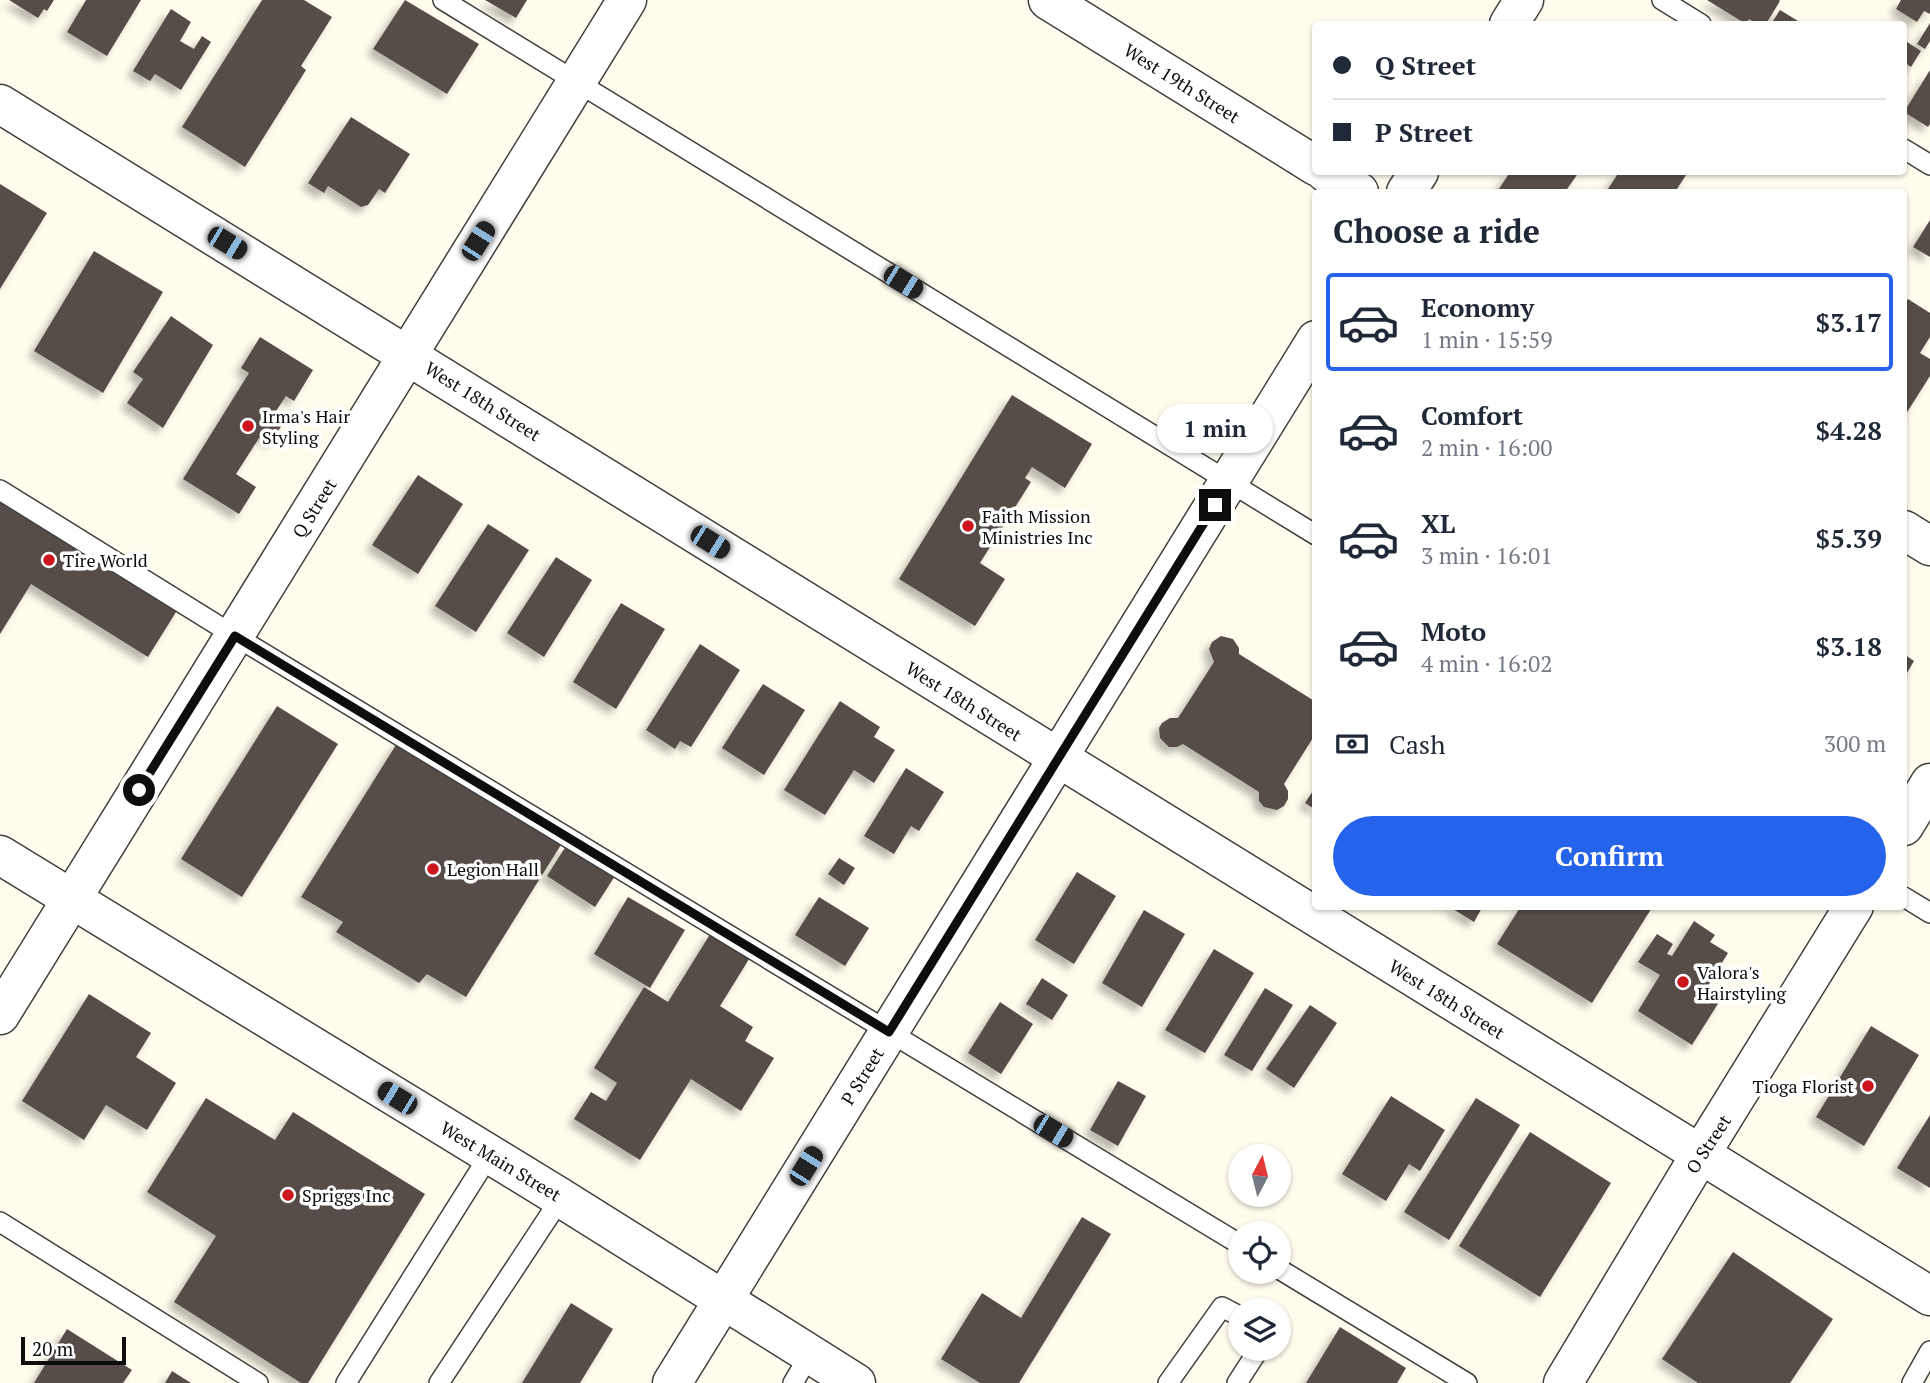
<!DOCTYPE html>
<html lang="en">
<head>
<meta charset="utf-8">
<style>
  body { margin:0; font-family:"PT Serif",serif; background:#f6f6f7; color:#1f2937; height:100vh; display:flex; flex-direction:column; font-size:26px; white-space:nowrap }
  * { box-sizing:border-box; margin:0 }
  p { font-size:23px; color:#747a83 }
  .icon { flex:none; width:38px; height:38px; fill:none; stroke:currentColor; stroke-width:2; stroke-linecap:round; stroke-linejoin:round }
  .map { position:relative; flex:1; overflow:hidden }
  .drawer { position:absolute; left:1312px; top:189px; width:595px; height:721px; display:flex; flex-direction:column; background:#fff; border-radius:7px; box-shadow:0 2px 5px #0004 }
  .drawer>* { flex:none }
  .guide { position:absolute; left:1312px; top:21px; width:595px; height:154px; border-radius:7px; box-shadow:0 2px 5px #0004; display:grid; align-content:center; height:154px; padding:0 21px; background:#fff }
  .needle { width:46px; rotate:7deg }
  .fabs { position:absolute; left:1228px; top:1144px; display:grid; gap:14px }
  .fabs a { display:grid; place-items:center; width:63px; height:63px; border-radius:50%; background:#fff; box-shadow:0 2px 5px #0004; font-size:35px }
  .scale { position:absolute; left:21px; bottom:18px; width:105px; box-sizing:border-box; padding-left:7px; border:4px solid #0d0d0d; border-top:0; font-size:19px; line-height:24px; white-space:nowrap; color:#0d0d0d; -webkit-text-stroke:5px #fff; paint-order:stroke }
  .end { position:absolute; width:32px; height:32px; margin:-16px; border:9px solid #0d0d0d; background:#fff; box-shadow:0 0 0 4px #fff }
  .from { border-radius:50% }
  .bubble { position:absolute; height:49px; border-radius:24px; background:#fff; box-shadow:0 2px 5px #0004; font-size:23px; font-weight:800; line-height:49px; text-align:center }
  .car { position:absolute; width:21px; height:42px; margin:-21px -10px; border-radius:9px; box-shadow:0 0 5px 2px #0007; background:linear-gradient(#222 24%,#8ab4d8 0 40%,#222 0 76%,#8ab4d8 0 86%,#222 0) }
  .guide b { display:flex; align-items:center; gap:24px; height:66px; font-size:26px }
  .guide b+b { border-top:2px solid #e0e1e3 }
  .guide i { width:18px; height:18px; background:#1f2937 }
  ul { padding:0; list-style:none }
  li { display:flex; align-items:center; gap:21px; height:98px; margin:0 14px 10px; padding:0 7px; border:4px solid transparent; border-radius:7px }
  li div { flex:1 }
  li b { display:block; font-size:26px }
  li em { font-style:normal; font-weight:800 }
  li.current { border-color:#2563eb }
  li>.icon { width:63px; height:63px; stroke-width:1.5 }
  h2 { padding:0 21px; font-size:32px; line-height:84px }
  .pay { display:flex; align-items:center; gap:18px; height:77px; padding:0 21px; font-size:26px }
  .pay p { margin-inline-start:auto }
  .button { display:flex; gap:14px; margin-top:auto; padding:14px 21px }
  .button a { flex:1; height:80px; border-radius:42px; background:#2563eb; color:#fff; font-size:28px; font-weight:800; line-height:80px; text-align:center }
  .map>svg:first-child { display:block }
</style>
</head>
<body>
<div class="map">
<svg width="1930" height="1383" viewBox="0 0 1930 1383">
  <defs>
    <filter id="shadow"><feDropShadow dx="-6" dy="6" stdDeviation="3.5" flood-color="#0004"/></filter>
  </defs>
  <rect width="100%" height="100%" fill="#fffced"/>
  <g fill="#574e48" filter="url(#shadow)">
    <path d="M9,0h45l-7,11 -3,-2 -6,9z"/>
    <path d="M86,0h55l-34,56 -40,-24z"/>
    <path d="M262,0h42l28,17 -31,49 5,4 -61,97 -63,-40z"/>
    <path d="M405,0l74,44 -32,50 -74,-45z"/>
    <path d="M485,0h42l-11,18z"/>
    <path d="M1707,0h72l1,1 -14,23h-9l-8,-5 -3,5z"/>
    <path d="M1901,0h29v14l-6,-3 -7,11 -21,-13z"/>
    <path d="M171,9l20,13 -11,19 14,8 8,-13 9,6 -30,48 -26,-16 -5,7 -17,-10z"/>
    <path d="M1780,10l23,14h-32z"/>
    <path d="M1930,23v18l-5,8 -8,-5z"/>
    <path d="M1904,40l17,11 -10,16 -7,-5z"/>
    <path d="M1930,70v54l-2,3 -24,-15z"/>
    <path d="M351,117l59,37 -25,39 -6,-4 -11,16 -7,2 -33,-21 -4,7 -16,-10z"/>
    <path d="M1510,172h69l-14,20h-68z"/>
    <path d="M1619,172h69l-13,20h-69z"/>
    <path d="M0,184l47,29 -47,76z"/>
    <path d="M1930,220v37l-17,-10z"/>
    <path d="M94,251l69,41 -60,101 -69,-42z"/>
    <path d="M1908,299l22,14v24l-10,16 10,6v17l-26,41v-113z"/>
    <path d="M171,316l42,29 -50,83 -36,-25 16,-24 -10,-7z"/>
    <path d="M260,337l53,33 -19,31 -8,-5 -10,15 11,6 -16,25 -10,-7 -25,39 20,13 -17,27 -56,-35 66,-106 -8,-5z"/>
    <path d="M1012,395l80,49 -27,44 -33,-21 -7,11 6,4 -51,81 25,16 -30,47 -76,-47z"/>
    <path d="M418,475l45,29 -45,70 -46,-29z"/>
    <path d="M0,498l178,111 -30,48 -117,-73 -31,50z"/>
    <path d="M488,524l41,26 -53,82 -41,-26z"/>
    <path d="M556,557l36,23 -48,77 -37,-24z"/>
    <path d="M621,603l44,26 -49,80 -43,-27z"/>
    <path d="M1221,636l12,3 6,9v6l77,48v31l-32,51 4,7v8l-4,7 -7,4 -13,-3 -5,-6v-9l-76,-48 -6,3h-8l-9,-9 -1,-10 3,-5 8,-5h8l36,-56 -5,-13 3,-7z"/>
    <path d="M700,644l40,26 -49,77 -11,-6 -5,8 -29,-19z"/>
    <path d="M1904,654l10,7 -10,17z"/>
    <path d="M763,684l42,26 -41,65 -42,-27z"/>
    <path d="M840,701l40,26 -6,10 21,13 -21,33 -20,-13 -29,45 -41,-25z"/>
    <path d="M277,706l61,38 -96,153 -61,-38z"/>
    <path d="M399,740l165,100 -98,157 -39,-23 -8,9 -83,-51 7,-10 -42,-25z"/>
    <path d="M906,768l38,24 -25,39 -8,-5 -17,28 -30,-18z"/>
    <path d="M1316,786v24l-11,-7z"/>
    <path d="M566,846l49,30 -20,31 -48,-31z"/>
    <path d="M839,858l16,10 -11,17 -16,-11z"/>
    <path d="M1077,872l39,24 -42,68 -39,-24z"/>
    <path d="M628,897l57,33 -35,58 -56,-34z"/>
    <path d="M819,897l50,31 -24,38 -50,-31z"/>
    <path d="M1448,906h35l-9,16z"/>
    <path d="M1521,906h132l-61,97 -95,-59z"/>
    <path d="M1144,910l41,24 -43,73 -40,-24z"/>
    <path d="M1694,921l21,14 -5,7 18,11 -22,36 15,10 -29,46 -54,-34 22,-36 -22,-13 19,-28 16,10 -6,10 5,2z"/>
    <path d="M712,931l39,25 -31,50 33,21 -8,14 29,17 -33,53 -50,-32 -51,81 -66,-41 17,-27 15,9 11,-18 -23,-15 50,-81 24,15z"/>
    <path d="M1214,949l40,24 -49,80 -40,-23z"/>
    <path d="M1042,978l26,17 -16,25 -26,-16z"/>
    <path d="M1265,988l28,17 -41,66 -28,-16z"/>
    <path d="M89,994l62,39 -15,24 40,26 -29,47 -41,-25 -22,35 -62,-39z"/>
    <path d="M1000,1002l33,22 -32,50 -33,-21z"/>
    <path d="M1310,1005l27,18 -43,65 -28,-19z"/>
    <path d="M1871,1026l48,29 -55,91 -48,-29z"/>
    <path d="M1118,1081l28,15 -28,50 -28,-16z"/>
    <path d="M1391,1096l54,34 -25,41 -11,-7 -23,37 -44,-27z"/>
    <path d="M206,1098l69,42 18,-28 132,82 -117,189h-7l-127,-81 42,-66 -69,-44z"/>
    <path d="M1476,1098l44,27 -71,115 -45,-28z"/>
    <path d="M1930,1115v73l-33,-20z"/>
    <path d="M1530,1132l81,51 -71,114 -81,-51z"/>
    <path d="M1082,1217l29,17 -92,149h-39l-39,-24 41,-66 39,25z"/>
    <path d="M1733,1252l100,67 -43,64h-92l-36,-24z"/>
    <path d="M571,1303l42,26 -33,54h-58z"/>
    <path d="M1340,1327l66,41 -9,15h-91z"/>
    <path d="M67,1329l65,41 -9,13h-89z"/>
    <path d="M172,1371l19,12h-26z"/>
  </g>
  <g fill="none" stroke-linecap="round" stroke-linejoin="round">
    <g stroke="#404040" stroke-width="22">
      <g id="service">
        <path d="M443,0l873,535"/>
        <path d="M1662,0l39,24"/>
        <path d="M1904,149l26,16"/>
        <path d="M0,490l235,146 1006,609"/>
        <path d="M1904,897l26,16"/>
        <path d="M0,1222l258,161"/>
        <path d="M1279,1269l188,114"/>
        <path d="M346,1383l144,-229"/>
        <path d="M439,1383l122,-185"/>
        <path d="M793,1383l17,-29"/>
        <path d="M1168,1383l54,-76 19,10"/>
        <path d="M1237,1383l22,-34"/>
        <path d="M1912,1383l18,-32"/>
      </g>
    </g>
    <g stroke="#404040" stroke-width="41">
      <g id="minor">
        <path d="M1048,0l268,166"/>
        <path d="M1509,24l15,-24"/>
        <path d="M0,104l1930,1192"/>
        <path d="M1325,172l34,20"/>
        <path d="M1406,192l13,-20"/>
        <path d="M1904,530l26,16"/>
        <path d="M1904,826l26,-43"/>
        <path d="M0,1015l627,-1015"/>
        <path d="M672,1383l644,-1043"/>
        <path d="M1563,1383l137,-228 154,-249"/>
      </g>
    </g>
    <g stroke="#404040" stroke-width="41">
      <path id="tertiary" d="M0,855l561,343 295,185"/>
    </g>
    <use href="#service" stroke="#fff" stroke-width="19"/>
    <use href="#minor" stroke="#fff" stroke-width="38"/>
    <use href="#tertiary" stroke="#fff" stroke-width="38"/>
  </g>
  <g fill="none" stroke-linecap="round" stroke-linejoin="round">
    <path stroke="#0d0d0d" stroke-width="9" d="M139,790l96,-154 654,396 326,-527"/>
  </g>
  <g fill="#cc161d" stroke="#fff" stroke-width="2.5">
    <circle cx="248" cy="426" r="7"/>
    <circle cx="968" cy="526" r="7"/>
    <circle cx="49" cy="560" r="7"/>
    <circle cx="433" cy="869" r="7"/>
    <circle cx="1683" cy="982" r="7"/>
    <circle cx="1868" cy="1086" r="7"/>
    <circle cx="288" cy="1195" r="7"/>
  </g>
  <g text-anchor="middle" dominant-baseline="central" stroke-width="7" stroke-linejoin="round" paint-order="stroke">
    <g font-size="18" fill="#0d0d0d" stroke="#fff">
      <text transform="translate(1182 83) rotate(32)">West 19th Street</text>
      <text transform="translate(483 401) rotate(32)">West 18th Street</text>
      <text transform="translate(314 508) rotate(-58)">Q Street</text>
      <text transform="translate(964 701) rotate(32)">West 18th Street</text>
      <text transform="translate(1447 999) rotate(32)">West 18th Street</text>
      <text transform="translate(862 1076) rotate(-58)">P Street</text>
      <text transform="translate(1708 1144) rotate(-57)">O Street</text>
      <text transform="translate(501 1161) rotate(31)">West Main Street</text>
    </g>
    <g font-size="18" fill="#0d0d0d" stroke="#fff" text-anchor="start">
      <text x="262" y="416">Irma's Hair<tspan x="262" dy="21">Styling</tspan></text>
      <text x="982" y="516">Faith Mission<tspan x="982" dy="21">Ministries Inc</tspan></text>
      <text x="63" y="560">Tire World</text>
      <text x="447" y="869">Legion Hall</text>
      <text x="1697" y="972">Valora's<tspan x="1697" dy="21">Hairstyling</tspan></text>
      <text x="1854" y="1086" text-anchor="end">Tioga Florist</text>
      <text x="302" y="1195">Spriggs Inc</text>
    </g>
  </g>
</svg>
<div class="fabs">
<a><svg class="needle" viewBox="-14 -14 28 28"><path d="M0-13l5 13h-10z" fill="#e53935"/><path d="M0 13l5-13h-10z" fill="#747a83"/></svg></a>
<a><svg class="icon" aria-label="locate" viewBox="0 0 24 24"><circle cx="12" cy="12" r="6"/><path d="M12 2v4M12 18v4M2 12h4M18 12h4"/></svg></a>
<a><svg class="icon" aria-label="layers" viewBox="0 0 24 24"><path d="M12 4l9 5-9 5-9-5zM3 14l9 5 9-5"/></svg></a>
</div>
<div class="scale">20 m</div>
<i class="end from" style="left:139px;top:790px"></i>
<i class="end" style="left:1215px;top:505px"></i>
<div class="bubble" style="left:1157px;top:404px;width:116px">1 min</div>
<i class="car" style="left:478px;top:241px;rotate:32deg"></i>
<i class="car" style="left:227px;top:243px;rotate:121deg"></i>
<i class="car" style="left:903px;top:282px;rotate:122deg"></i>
<i class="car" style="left:710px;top:542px;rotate:122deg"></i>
<i class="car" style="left:397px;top:1098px;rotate:301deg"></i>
<i class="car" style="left:1053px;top:1131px;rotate:121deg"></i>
<i class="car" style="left:806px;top:1166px;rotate:32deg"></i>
<div class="guide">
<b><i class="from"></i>Q Street</b>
<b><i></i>P Street</b>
</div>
<section class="drawer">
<h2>Choose a ride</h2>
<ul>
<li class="current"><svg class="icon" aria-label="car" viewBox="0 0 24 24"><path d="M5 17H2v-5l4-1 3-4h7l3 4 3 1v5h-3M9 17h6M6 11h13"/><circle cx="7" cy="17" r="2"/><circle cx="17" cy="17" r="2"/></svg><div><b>Economy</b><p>1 min · 15:59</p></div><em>$3.17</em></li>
<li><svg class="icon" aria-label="car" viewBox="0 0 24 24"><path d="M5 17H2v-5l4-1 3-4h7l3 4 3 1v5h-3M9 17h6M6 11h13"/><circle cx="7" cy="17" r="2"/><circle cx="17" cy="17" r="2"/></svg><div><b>Comfort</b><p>2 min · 16:00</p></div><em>$4.28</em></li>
<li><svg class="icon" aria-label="car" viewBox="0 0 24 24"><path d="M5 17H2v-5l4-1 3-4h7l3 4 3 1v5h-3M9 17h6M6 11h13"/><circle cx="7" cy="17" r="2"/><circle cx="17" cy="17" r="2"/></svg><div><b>XL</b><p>3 min · 16:01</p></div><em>$5.39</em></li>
<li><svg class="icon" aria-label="car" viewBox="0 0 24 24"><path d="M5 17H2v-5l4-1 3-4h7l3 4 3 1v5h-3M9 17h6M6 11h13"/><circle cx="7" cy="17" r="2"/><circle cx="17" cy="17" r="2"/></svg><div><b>Moto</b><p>4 min · 16:02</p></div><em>$3.18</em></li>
</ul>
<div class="pay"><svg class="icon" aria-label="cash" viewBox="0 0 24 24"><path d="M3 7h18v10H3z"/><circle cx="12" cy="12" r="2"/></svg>Cash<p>300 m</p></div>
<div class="button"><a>Confirm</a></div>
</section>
</div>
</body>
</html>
